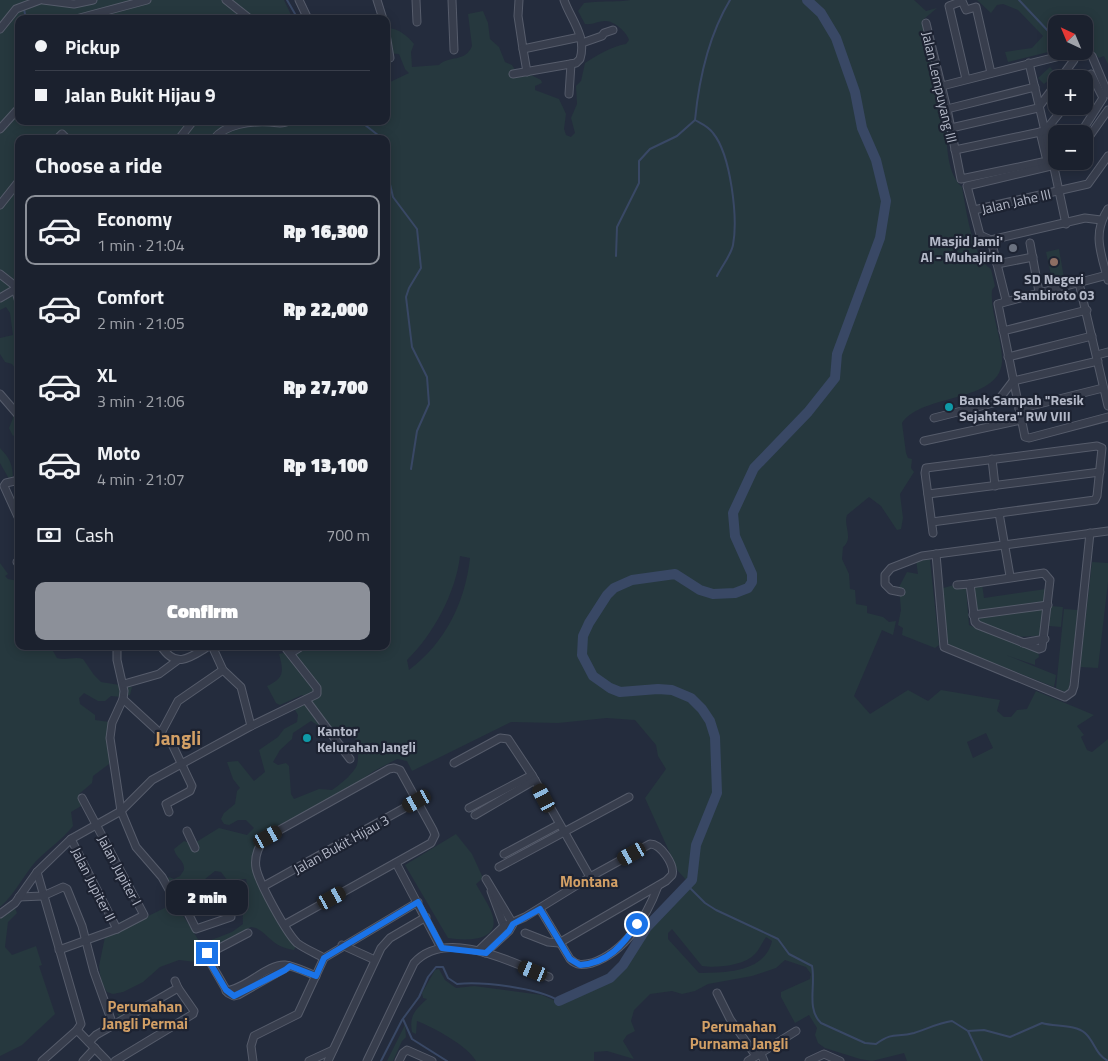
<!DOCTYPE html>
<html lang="en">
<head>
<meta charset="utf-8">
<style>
  body { margin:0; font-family:"Titillium Web",sans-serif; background:#282e3a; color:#f1f3f6; height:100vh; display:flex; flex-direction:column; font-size:19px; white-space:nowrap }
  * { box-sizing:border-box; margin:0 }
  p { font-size:16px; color:#a0a3aa }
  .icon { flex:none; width:28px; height:28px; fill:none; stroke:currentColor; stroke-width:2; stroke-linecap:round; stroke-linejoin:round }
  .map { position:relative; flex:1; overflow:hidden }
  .side { position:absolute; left:15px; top:135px; width:375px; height:515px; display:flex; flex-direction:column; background:#1b212e; border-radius:10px; box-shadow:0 2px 12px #0003,0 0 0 1px #393e4a }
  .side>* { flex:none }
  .hud { position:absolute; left:15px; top:15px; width:375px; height:110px; border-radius:10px; box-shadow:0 2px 12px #0003,0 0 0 1px #393e4a; display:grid; align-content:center; height:110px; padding:0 20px; background:#1b212e }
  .needle { width:32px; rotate:316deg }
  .tools { position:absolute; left:1048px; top:15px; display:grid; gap:10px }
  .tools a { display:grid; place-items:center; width:45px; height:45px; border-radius:10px; background:#1b212e; box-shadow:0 2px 12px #0003,0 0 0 1px #393e4a; font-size:25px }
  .end { position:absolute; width:22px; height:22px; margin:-11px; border:6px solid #1a73e8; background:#fff; box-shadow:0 0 0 2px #fff }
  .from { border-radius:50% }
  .bubble { position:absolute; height:35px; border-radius:10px; background:#1b212e; box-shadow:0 2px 12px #0003,0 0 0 1px #393e4a; font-size:16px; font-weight:800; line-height:35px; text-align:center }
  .car { position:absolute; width:15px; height:30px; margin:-15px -8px; border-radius:6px; box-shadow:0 0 4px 1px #0007; background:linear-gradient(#222 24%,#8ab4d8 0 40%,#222 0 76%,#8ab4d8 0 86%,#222 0) }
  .hud b { display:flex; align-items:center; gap:18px; height:48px; font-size:19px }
  .hud b+b { border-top:1px solid #393e4a }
  .hud i { width:12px; height:12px; background:#f1f3f6 }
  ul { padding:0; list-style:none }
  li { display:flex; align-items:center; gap:15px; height:70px; margin:0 10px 8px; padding:0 10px; border:2px solid transparent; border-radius:10px }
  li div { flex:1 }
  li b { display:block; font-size:19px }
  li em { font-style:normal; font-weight:800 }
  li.current { border-color:#8c9099 }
  li>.icon { width:45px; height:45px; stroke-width:1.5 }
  h2 { padding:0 20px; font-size:22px; line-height:60px }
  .pay { display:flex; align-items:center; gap:12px; height:55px; padding:0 20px; font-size:19px }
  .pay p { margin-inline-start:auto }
  .button { display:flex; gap:10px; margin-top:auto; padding:10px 20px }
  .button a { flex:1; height:58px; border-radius:10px; background:#8c9099; color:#fff; font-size:20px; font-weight:800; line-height:58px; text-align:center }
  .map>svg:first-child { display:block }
</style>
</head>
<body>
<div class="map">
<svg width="1108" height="1061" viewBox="0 0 1108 1061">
  <rect width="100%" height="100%" fill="#242c3d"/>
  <g fill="#26383e" fill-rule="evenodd">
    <path d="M0,0h284l9,19h-274v102h367v-37l23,-11 -4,-4 -6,-15 -13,-1v-25c11,-1 22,8 28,16l-3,8 1,15 27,-2c10,-10 26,-2 33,-19l-4,-32 15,-3 5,12 2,16 9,8 6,15 7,3 3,5h6l20,10 1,3 -7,3v4l24,9 7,15 -2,15 2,6 5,2 4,-4 -4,-15 6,-14 -1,-18 5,-5 4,-18c12,-8 28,-17 41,-19l3,-4c-2,-8 -16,-20 -24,-19 -7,0 -12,4 -20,3l-7,-13 6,-8c10,-2 41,-1 46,-3h284l12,11 11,-3 -13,11 18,81 -4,1 2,17h6c1,20 -1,54 16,69 4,21 10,71 29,82l4,17 -3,4c-2,24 11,50 10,72 -3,41 -80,31 -100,61l4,30 2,5 4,1 -1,9 3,4 -14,22 3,24 -2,11 -4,1 -16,-24 -12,-9 -22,18c-4,11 7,23 -4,32l-1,12 7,15 1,15 5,1 1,14 11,2v7l16,4 6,5 7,-1 -3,14 -11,-5 -28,66 16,18 38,-24 20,11 13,-11 59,10 -3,11 7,6h7l6,-7 10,-1 9,-18 58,24 -17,11 7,9 -3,2 6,13 5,2 16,-13v322h-201l-3,-8 -32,8 -12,-2 -35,-11 -7,-5 -3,-8 2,-7 -8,-13 -14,8 -14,-26v-5l29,-13 1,-5 -5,-7 -21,-7 -9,8 -24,8 -44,8 -13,7 -13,3 -10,-3 -22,3 -16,16 -3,11 4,10 -8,4 -4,6 11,18 -27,-8 -13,1v9h-118c-8,-15 -43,-34 -59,-40l-1,13 -4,-2c-3,-16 3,-22 15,-33l-4,-1 -1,-5 13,-23 4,-1 6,11 11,8 18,-2 68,9 18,8 12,-8 31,-10 9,-5 76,-98 -10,-11 -33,-73 21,-29 -8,-13 -2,-11 -21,-25 -28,-2 -49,5 -47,-1 -99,49 -5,-10 -10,-2 -23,12 -35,24 -66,33 -16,18 -5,16 6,18 38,66 -2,4c-25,-3 -27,-21 -43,-23l-37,19 -19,16 -16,-2 -19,7 -17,15 -20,10 -10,2 -6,-2 -5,-8 -2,-10 -1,-8 6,-29 14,-11 1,-4 19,-8 5,4 31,-15 26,41 31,-12 11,-8c-1,-10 1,-18 -1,-28l6,-8 -2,-9 -19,1 -6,-8 -6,-1 -26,21 -5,-2 -9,1 -7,-12 1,-2 5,2 6,-3 4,-6c1,-10 -8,-11 -10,-21l10,-8 9,3 26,-16 28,7 7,-7 -8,-8h-8l-9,5 -5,-1 -3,-5 3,-6 11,-9 2,-13 3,-3 -7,-9 -6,-17 11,-1 16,20 11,-9 -6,-22 19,-13 6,-8 13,-7 1,-7 -4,-7 16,-7 -8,-6 -22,10 -4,-2 -9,-17c17,-8 17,-14 12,-32l8,-2 3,-6h96v-507h-367l-2,232 -5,-7 -7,-2 -5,-8v-16l13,-3 -3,-22 -4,-6 -6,3zM460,556l10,2c-5,45 -25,85 -61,112l-2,-10c26,-25 49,-68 53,-104zM311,721l15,9c5,-1 14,-5 19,-3 12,3 15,29 12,38 -3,8 -17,20 -25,25l-13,-1 -25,10 -3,-5 -2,-28 -3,-3 -8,2 -5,-3 7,-12 12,-11 1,-6zM986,733l7,15 -20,10 -6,-16zM672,929l30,37c14,2 42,0 53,-12 4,-4 7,-11 11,-17l6,4c-7,31 -46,32 -73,32l-31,-34v-6z"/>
    <path d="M977,0h131v64l-4,-8 -5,2 -12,-14 -3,1v-21h-28v26l-48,12 -3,-10 27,-4 11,-12 -25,-26 -15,-6 -6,1 -6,8z"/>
    <path d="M1050,67l6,7 -12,10 -6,-6z"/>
    <path d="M1059,249l5,29 -12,2 -6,-28z"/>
    <path d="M19,398v34l-6,4 -4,-8 4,-10v-14z"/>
    <path d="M0,448c8,9 12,13 13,28l-4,3 -9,-16z"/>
    <path d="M928,559l2,1 9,85 -4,3 -33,-13 1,-7 -5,-3 3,-15 -2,-23 8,-15 11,2 -2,-14z"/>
    <path d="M1092,562l16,1v19l-10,86 -18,-1z"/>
    <path d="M0,563l8,11 -3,2 3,3 11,2v65h31l7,12c9,3 17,-2 26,1l11,16 7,7 31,5 -2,8 -9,2 -10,-1 -6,5h-7l-14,-8 -5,5 1,6 15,11v5l14,2v42l-16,12 -1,7 -13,11 2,12 -10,6 2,14c-11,14 -25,23 -37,35 -13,15 -21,33 -36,46z"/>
    <path d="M982,584l2,14 62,-9 -2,13 -67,9 -4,-25z"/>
    <path d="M954,585l3,3h9l3,37 69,27 1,5 -4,3v5l-29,-10 50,20 -2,12 -106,-42 -8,-56z"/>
    <path d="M1051,606l12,1 -2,20 -12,-1z"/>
    <path d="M1043,609l-2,26c-29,5 -36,-2 -63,-13l-2,-4z"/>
    <path d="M1064,609l14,1 -9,78 -4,4 -9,-4z"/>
    <path d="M456,834l16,20 11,24 -7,6c5,9 11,18 15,27 13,31 -24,30 -43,27l-43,-73z"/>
    <path d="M15,908l2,5 -9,9 -3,25 7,8 24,-9 6,19 -3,1 16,48 -33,31 -22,11v-143z"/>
    <path d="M119,1001l7,12 -7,4 -7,-12z"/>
    <path d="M405,1025l1,12 -4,4 -9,20h-6z"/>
  </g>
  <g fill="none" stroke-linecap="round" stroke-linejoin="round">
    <g stroke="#394865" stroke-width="2">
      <path d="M287,0l11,19"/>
      <path d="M1019,0l31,33"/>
      <path d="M24,9l2,10"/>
      <path d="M695,120c7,4 13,6 18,13 18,22 25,85 20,112 -2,10 -11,21 -16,31"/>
      <path d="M360,121l23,18"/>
      <path d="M386,167l7,30 24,32 4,39 -12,20 -3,9 6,50 15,30 2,27 -12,27 -6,38"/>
      <path d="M616,256l1,-29 22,-44v-22l11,-12 27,-13 18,-16c4,-41 14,-85 35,-120"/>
      <path d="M687,885l18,18 11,7 62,29 11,15 23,12c4,19 -6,43 9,57l44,20 11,1c18,-13 20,-6 38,-11 13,-4 24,-10 38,-12l16,10 14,30"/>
      <path d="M403,1019l9,20 35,22"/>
      <path d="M968,1031l16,-1 26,7 32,-14c12,4 33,1 43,10 10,9 10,21 23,28"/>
      <path d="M381,1061l21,-41 17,-23 9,-20 8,-10h7l5,11 9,6c24,-3 82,4 102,17"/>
    </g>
    <path stroke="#394865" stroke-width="10" d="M559,1001l51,-23 13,-13 24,-38 45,-47 4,-35 21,-52 -2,-56 -5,-16 -8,-12 -11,-11 -19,-8 -14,-1 -38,3 -10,-4 -17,-12 -11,-21 1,-19 6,-13 18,-28 7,-7 18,-8 43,-6 25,16 13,4 22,-1 13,-5 4,-6v-8l-17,-38 -2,-23 21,-45 54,-56 27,-34 2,-24 43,-116 6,-37 -10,-41 -14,-32 -7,-36 -19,-54 -15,-25 -14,-13"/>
    <g stroke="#565c6b" stroke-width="9">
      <g id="street">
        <path d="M43,0l31,4 19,-4"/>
        <path d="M226,0l24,19"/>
        <path d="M299,0l9,19"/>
        <path d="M377,0l6,19"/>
        <path d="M416,0l1,22"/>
        <path d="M452,0l2,50"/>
        <path d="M519,0l-1,16 5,33 57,-12"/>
        <path d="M76,19l71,-19"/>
        <path d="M926,23l21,86 14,70 86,-18 -7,-29"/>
        <path d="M0,29l16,-20 24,-9"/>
        <path d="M386,34l4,24"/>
        <path d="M582,43l20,-7 2,-3 9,-3"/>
        <path d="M523,49l4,23"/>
        <path d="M1029,63l20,85"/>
        <path d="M513,74l63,-11 4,-4c7,-23 -9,-39 -16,-59"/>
        <path d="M966,79l-17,-73 13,-5 4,9 10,-3 15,66"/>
        <path d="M1060,79l14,-19 2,-8"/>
        <path d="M942,86l134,-34 11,1 5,3 16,38"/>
        <path d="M569,94l2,-30"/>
        <path d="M947,109l88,-22"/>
        <path d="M951,128l87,-20 18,-24"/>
        <path d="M0,129l19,-21"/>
        <path d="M1080,134l23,-36 -12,-24 -7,9"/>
        <path d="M57,139l5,-5 5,5"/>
        <path d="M179,139l14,-18"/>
        <path d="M214,139c11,-15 37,-18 55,-17 6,0 13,3 19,-1"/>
        <path d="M1084,144l24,-34"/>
        <path d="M955,150l90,-19 20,-25"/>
        <path d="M1072,161l-105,25 13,49 11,5 94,-22 16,2"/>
        <path d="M1053,163l13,61"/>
        <path d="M0,205l19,-24"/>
        <path d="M1108,209c-16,25 -7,44 0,71"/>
        <path d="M974,210l114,-26 20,-28"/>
        <path d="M991,240l15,60"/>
        <path d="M1030,243l9,49"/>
        <path d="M997,264l36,-7"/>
        <path d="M0,274l14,11 5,17"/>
        <path d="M1107,275l-109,29 27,133 4,1 79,-21"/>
        <path d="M1079,283l29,123"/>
        <path d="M0,298l19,-11"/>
        <path d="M1003,331l84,-21"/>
        <path d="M1097,355l11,-3"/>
        <path d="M1008,357l84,-21"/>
        <path d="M0,394l19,22"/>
        <path d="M1019,409l84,-21"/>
        <path d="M934,418l63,-16 16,-21 85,-20"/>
        <path d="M924,441l97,-21"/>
        <path d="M992,459l3,27"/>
        <path d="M19,480l-13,3 -2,3 15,33"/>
        <path d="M928,494l172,-22"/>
        <path d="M999,513l11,63"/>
        <path d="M932,522l163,-22 2,-4 5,-48 -5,-2 -171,22 -1,5 8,60"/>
        <path d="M936,554l8,93 121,50 7,-5 2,-6 16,-153"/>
        <path d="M17,562l2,-1"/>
        <path d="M1044,573l6,7 -8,68 -3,1 -61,-24 -3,-3 -5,-38z"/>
        <path d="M957,585l13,-1"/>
        <path d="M901,592l-10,-2 -6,-6v-9l6,-7 31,-12 186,-25"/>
        <path d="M973,615l75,-10"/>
        <path d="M1023,643l22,-4"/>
        <path d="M117,646v14l7,31 -1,8 -11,24 -2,15 11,73 15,36 26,30 10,18 13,12 11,22 35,-12 -1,-29 -5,-3 -15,14 -25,8"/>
        <path d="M161,646c15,24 30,11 48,0"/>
        <path d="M212,646l11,24 18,17 10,39"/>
        <path d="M291,653l11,-7"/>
        <path d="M124,684l35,-10 19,-14"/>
        <path d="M123,699l49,45 20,42 -2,5 -24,13 3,8"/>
        <path d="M306,700l44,59"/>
        <path d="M161,733l17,-32 45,-31"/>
        <path d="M454,763l46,-25 8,1 24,36 58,102"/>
        <path d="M469,808l63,-33"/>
        <path d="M475,815l60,-35"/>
        <path d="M187,831l8,17"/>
        <path d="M71,839l46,90"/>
        <path d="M504,854l54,-29"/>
        <path d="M396,863l45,85"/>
        <path d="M499,867l130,-70"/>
        <path d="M37,872l44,152 -4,6 -35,31"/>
        <path d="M264,886l153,-85"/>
        <path d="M491,891l13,35"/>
        <path d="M19,897l24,-1 20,-9 4,2 15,37 12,46 19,53"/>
        <path d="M540,909l30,50c7,7 13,6 22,4 33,-11 54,-45 66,-77"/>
        <path d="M0,914l15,-11 22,-31 34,-33 50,-28 31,-31 99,-54 66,-32v-6l-33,-42"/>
        <path d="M284,925l147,-82 4,-8 -2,-5 -33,-60 -6,-2 -5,1 -122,68c-8,7 -13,19 -11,31 3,15 30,64 41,75 8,6 18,10 27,15"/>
        <path d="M504,926l21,-9 65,-40 60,-33c11,0 25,21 22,31l-6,6 -107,62 -11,-1 -23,-9"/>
        <path d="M248,933l-42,22 22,38 6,3 4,-1 51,-29"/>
        <path d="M342,945l33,15"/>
        <path d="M59,950l58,-21 27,-14 -62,-117"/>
        <path d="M479,950l25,-24"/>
        <path d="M485,953l24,-22 4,-7 -27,-45"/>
        <path d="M226,991c20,-2 41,-27 59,-26 10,1 21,7 31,11"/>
        <path d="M717,993l13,26 26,37"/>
        <path d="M77,1030l30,31"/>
        <path d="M89,1042l7,-7 82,-47 -3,-7"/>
        <path d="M761,1054l3,7"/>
        <path d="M83,1061l12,-13"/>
        <path d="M115,1061l78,-47 1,-3 -16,-23"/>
        <path d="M253,1061l-2,-15 3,-10 44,-22 26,-56 94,-56"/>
        <path d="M309,1061l24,-11"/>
        <path d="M328,1061l53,-113 9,-10 36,-21"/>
        <path d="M367,1061l47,-98c32,-36 99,0 135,14"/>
        <path d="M399,1061l4,-8 4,-3 25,11"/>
        <path d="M748,1061l48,-30"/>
        <path d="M809,1061l15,-7 16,7"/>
      </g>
    </g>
    <use href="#street" stroke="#383e4d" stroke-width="7"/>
  </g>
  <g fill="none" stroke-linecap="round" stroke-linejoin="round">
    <path stroke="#1a73e8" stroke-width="6" d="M207,953l-1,3 20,34 8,6 51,-26 5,-4 26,10 8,-18 94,-56 24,46 44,5 23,-22 4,-7 27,-15 30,50 10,6c28,-2 43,-20 57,-41"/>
  </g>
  <circle fill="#6b7280" stroke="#1d2332" stroke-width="2" cx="1013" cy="248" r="5"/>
  <circle fill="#8d6e63" stroke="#1d2332" stroke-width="2" cx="1054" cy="262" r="5"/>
  <g fill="#0f9aa8" stroke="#1d2332" stroke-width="2">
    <circle cx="949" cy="407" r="5"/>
    <circle cx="307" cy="738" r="5"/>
  </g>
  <g text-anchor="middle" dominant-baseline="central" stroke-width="4.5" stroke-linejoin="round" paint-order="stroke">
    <g font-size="14" fill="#b4b9c8" stroke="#1d2332">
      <text transform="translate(940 87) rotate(77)">Jalan Lempuyang III</text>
      <text transform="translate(1016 201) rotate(-13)">Jalan Jahe III</text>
      <text transform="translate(341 844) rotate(-29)">Jalan Bukit Hijau 3</text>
      <text transform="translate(120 870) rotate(62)">Jalan Jupiter I</text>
      <text transform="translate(94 884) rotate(63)">Jalan Jupiter II</text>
    </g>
    <g font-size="14" font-weight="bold" fill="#b4b9c8" stroke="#1d2332" text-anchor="start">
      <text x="1003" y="240" text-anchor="end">Masjid Jami'<tspan x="1003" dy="16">Al - Muhajirin</tspan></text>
      <text x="1054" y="278" text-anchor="middle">SD Negeri<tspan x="1054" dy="16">Sambiroto 03</tspan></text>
      <text x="959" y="399">Bank Sampah "Resik<tspan x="959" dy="16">Sejahtera" RW VIII</tspan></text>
      <text x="317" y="730">Kantor<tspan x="317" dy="16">Kelurahan Jangli</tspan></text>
    </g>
    <g font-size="15" font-weight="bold" fill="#d29f65" stroke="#1d2332">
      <text x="589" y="881">Montana</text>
      <text x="145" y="1006">Perumahan<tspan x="145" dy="17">Jangli Permai</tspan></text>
      <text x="739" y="1026">Perumahan<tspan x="739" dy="17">Purnama Jangli</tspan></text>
    </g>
    <g font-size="19" font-weight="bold" fill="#d29f65" stroke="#1d2332">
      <text x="178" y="737">Jangli</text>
    </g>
  </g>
</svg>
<div class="tools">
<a><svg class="needle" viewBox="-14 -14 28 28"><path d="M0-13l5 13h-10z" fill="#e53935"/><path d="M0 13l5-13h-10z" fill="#a0a3aa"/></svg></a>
<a>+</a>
<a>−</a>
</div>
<i class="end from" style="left:637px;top:924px"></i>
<i class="end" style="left:207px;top:953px"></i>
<div class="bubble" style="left:166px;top:880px;width:82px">2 min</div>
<i class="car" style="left:544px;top:798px;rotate:332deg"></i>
<i class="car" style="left:417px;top:801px;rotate:241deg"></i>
<i class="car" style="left:268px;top:837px;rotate:61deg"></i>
<i class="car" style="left:632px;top:854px;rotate:241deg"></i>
<i class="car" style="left:332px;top:898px;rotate:61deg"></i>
<i class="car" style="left:533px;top:971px;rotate:292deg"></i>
<div class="hud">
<b><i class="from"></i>Pickup</b>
<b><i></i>Jalan Bukit Hijau 9</b>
</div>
<section class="side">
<h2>Choose a ride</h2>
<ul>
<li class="current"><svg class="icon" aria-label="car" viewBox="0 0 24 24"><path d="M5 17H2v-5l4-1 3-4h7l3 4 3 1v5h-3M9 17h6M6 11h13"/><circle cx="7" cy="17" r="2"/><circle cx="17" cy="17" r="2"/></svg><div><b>Economy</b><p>1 min · 21:04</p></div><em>Rp 16,300</em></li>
<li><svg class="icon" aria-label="car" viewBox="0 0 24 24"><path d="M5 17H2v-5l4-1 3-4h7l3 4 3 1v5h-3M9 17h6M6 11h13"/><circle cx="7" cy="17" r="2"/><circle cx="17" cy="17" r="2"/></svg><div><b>Comfort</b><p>2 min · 21:05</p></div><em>Rp 22,000</em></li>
<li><svg class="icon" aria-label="car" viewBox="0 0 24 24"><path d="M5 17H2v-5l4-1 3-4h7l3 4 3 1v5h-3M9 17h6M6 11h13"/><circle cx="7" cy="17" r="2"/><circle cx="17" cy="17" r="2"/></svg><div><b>XL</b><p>3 min · 21:06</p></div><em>Rp 27,700</em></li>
<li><svg class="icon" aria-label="car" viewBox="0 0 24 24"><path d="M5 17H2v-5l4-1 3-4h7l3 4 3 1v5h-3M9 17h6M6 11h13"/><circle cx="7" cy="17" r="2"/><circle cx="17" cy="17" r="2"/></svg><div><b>Moto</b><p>4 min · 21:07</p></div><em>Rp 13,100</em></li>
</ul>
<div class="pay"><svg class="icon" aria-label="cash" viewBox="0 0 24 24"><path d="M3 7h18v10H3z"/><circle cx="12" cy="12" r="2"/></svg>Cash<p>700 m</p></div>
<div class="button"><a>Confirm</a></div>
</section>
</div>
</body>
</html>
